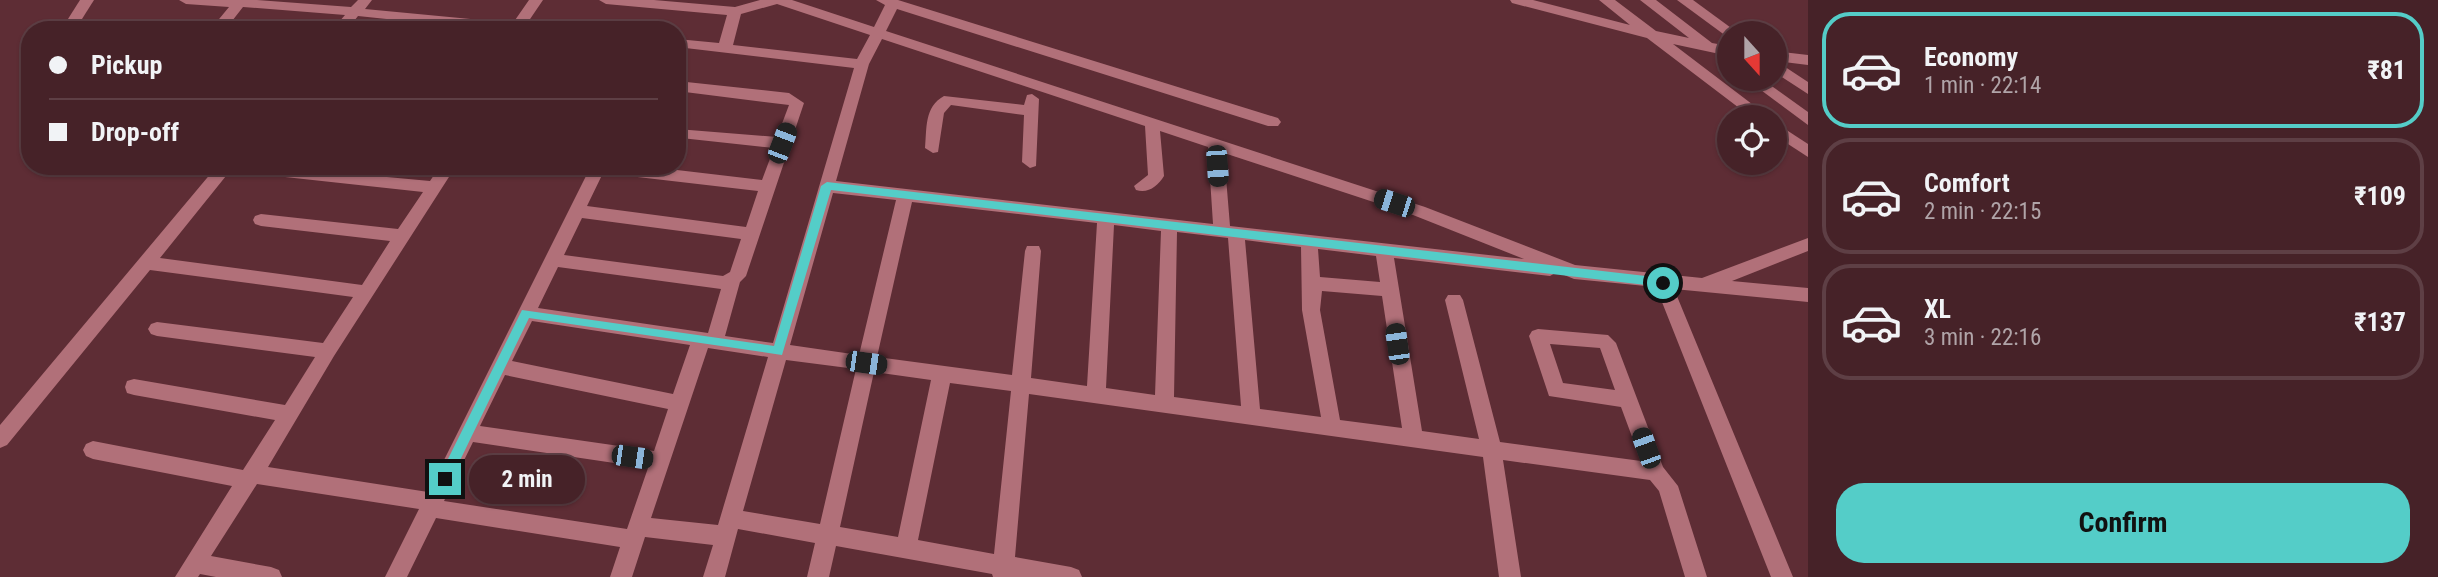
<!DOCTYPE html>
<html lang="en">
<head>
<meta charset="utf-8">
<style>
  body { margin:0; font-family:"Roboto Condensed",sans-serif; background:#4d2a30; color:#f1f3f6; height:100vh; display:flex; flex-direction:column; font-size:26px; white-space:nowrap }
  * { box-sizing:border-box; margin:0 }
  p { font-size:23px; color:#b0a4a8 }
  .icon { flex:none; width:38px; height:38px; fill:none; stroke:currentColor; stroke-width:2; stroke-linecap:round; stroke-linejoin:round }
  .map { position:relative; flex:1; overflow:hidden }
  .details { display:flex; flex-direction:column; background:#462228; width:630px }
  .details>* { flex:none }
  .hud { position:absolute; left:21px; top:21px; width:665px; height:154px; border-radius:28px; box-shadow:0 2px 5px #0004,0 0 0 2px #5e3f45; display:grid; align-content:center; height:154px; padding:0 28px; background:#462228 }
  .needle { width:46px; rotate:159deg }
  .controls { position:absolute; left:1717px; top:21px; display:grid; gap:14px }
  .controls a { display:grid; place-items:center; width:70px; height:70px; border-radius:50%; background:#462228; box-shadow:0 2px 5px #0004,0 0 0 2px #5e3f45; font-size:35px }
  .end { position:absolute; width:32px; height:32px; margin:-16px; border:9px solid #54cdc8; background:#111; box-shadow:0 0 0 4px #111 }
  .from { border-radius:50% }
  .bubble { position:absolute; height:49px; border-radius:24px; background:#462228; box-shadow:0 2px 5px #0004,0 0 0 2px #5e3f45; font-size:23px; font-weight:700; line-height:49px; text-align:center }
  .car { position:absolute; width:21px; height:42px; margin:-21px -10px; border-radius:9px; box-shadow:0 0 5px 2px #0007; background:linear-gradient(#222 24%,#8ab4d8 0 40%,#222 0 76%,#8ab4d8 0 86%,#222 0) }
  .hud b { display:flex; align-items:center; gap:24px; height:66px; font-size:26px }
  .hud b+b { border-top:2px solid #5e3f45 }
  .hud i { width:18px; height:18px; background:#f1f3f6 }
  ul { padding:12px 0 0; list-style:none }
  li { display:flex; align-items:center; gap:21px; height:116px; margin:0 14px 10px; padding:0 14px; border:4px solid #5e3f45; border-radius:28px }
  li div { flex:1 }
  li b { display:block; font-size:26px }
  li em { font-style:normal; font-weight:700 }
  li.on { border-color:#54cdc8 }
  li>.icon { width:63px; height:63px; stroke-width:1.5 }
  .cta { display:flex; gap:14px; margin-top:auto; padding:14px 28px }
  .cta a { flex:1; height:80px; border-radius:28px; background:#54cdc8; color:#111; font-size:28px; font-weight:700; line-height:80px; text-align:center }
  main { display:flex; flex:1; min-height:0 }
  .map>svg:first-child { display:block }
</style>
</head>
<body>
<main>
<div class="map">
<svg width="1808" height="577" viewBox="0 0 1808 577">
  <rect width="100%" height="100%" fill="#5e2d35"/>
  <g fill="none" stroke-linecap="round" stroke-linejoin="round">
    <g fill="#b17079" fill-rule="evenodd">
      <path d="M80,0h14l-19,30h-14z"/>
      <path d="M179,0h78l94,7 7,-7h14l-7,9 148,14 16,-23h14l-17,25 15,2 2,3h-52l-133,-14 -11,14h-15l13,-15 -102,-8 -18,23h-15l19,-23 -43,-3z"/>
      <path d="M599,0h55l81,7 25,-7h32l82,27 11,-22 -9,-5h22l380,118 3,4 -3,4h-10l-371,-117 -11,22 539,176 150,58 127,13 106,-40v13l-76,30 76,7v14l-134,-13 119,288h-22l-115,-290 -82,-8 -17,-7 -7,4 -156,-18 28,173 57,8 -34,-139 3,-5h12l3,5 37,142 141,19 -20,-54 -72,-11 -20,-60 3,-5 6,-2 70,6 8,8 47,124 15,19 29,91h-22l-26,-86 -9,-11 -147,-20 18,117h-22l-16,-120 -454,-63 -14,163 56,10 8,3 3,7h-89l-1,-3 -156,-28 -7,31h-22l8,-34 -77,-14 -13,48h-22l10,-32 -68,-8 -13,40h-22l10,-30 -184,-29 -29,59h-22l34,-68 -162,-25 -46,72 60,11 8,3 3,7h-66l-16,-3 -2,3h-23l57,-91 -139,-27 -7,-3 -3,-6 3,-6 7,-3 150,29 32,-50 -141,-25 -7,-2 -2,-6 2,-6 7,-2 151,26 30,-48 -158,-21 -6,-2 -3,-5 3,-5 6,-2 166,21 30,-46 -203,-27 -143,175 -7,3v-23l217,-259h17l-74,92 202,27 28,-44 -129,-15 -6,-2 -2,-4 2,-4 6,-2 137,15 25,-37 -138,-15 -6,-2 -2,-4 2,-4 151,14 10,-15h16l-122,190 -66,111 160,25 159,-318 -19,-4 -2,-4h77l119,14 12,-32 -93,-10 -4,-1v-8l100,8 12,-32 -112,-14v-10l112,12 15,10 -58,173 -6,6 -15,54 48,7 81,-275 -177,-21v-8l42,4 8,-28 -121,-11zM777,4l93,31 -13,24 -124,-14 8,-31zM882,39l263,87 3,49 -14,11 2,4c12,4 22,-4 28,-14l-4,-45 48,16 5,77 -377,-43 33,-117zM1224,153l189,62 111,44 -294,-33zM603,173l155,18 -12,36 -159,-21zM833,193l63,7 -37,155 -69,-10zM912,202l185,21 -10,163 -56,-8 10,-127 -2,-5h-12l-2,5 -13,124 -135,-18zM582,218l159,21 -11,33 -7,4 -159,-21zM1114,225l47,6 -6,164 -49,-7zM1177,232l51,6 13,168 -67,-9zM1245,240l56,7 1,63 19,107 -61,-8zM1318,249l58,7 4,26 -60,-5zM558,267l163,22 -13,44 -170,-25zM1322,291l60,5 20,132 -62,-8 -20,-110zM532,321l158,24 -17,49 -161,-33zM1550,344l50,4 15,42 -52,-7zM708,348l60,9 -50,168 -67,-7zM786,360l70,9 -36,155 -77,-13zM874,372l57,8 -33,157 -58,-10zM505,375l163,34 -14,42 -174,-25zM950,383l61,8 -17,163 -76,-14zM473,442l175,26 -21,61 -183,-28z"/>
      <path d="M1510,0h23l97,25 -31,-25h16l41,31 33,7 -49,-38h16l56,43 17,3v10l-56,-12 96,73h-18l-104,-79 -135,-35z"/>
      <path d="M1677,0h16l45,33 -12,3z"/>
      <path d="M1774,51l34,4v10l-32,-4 32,21v12l-34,-22z"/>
      <path d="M1746,79h16l46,33v13z"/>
      <path d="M1032,94l7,5 -3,67 -6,2 -8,-6 2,-47 -73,-10 -7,8 -6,39 -5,1 -8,-5c2,-19 -1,-41 19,-52l80,9 3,-10z"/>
      <path d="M1774,122l34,22v13l-34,-22z"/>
    </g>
  </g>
  <path fill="#54cdc8" d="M827,182l836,96 6,5 -6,4 -832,-97 -49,165 -253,-37 -80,165h-9v-8l82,-165 252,36 47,-160z"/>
</svg>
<div class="controls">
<a><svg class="needle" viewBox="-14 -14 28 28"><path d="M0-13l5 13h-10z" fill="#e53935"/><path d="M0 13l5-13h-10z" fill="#b0a4a8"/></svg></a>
<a><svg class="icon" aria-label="locate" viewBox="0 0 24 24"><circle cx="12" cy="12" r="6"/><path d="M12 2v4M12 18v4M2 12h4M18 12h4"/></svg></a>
</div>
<i class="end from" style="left:1663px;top:283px"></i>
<i class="end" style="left:445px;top:479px"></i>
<div class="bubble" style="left:469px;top:455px;width:116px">2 min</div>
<i class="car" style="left:782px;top:143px;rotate:21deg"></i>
<i class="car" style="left:1217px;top:166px;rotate:176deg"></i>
<i class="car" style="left:1394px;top:203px;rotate:288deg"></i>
<i class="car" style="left:1397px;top:344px;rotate:352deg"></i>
<i class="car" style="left:866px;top:363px;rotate:98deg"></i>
<i class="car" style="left:1646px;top:448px;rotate:340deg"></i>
<i class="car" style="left:632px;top:457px;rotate:98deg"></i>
<div class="hud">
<b><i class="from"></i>Pickup</b>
<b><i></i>Drop-off</b>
</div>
</div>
<section class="details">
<ul>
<li class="on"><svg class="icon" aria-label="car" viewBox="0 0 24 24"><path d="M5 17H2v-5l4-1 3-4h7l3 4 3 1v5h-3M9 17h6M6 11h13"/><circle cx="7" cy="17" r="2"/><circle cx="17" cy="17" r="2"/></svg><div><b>Economy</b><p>1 min · 22:14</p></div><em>₹81</em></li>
<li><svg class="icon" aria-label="car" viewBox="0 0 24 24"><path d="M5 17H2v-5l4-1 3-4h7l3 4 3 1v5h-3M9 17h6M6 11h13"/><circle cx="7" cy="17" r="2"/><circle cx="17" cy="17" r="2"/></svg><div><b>Comfort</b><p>2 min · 22:15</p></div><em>₹109</em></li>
<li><svg class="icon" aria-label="car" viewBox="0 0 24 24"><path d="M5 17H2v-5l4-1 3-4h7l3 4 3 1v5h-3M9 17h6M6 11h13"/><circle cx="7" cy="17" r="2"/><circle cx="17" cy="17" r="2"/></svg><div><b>XL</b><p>3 min · 22:16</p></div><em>₹137</em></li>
</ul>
<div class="cta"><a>Confirm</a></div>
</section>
</main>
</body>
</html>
